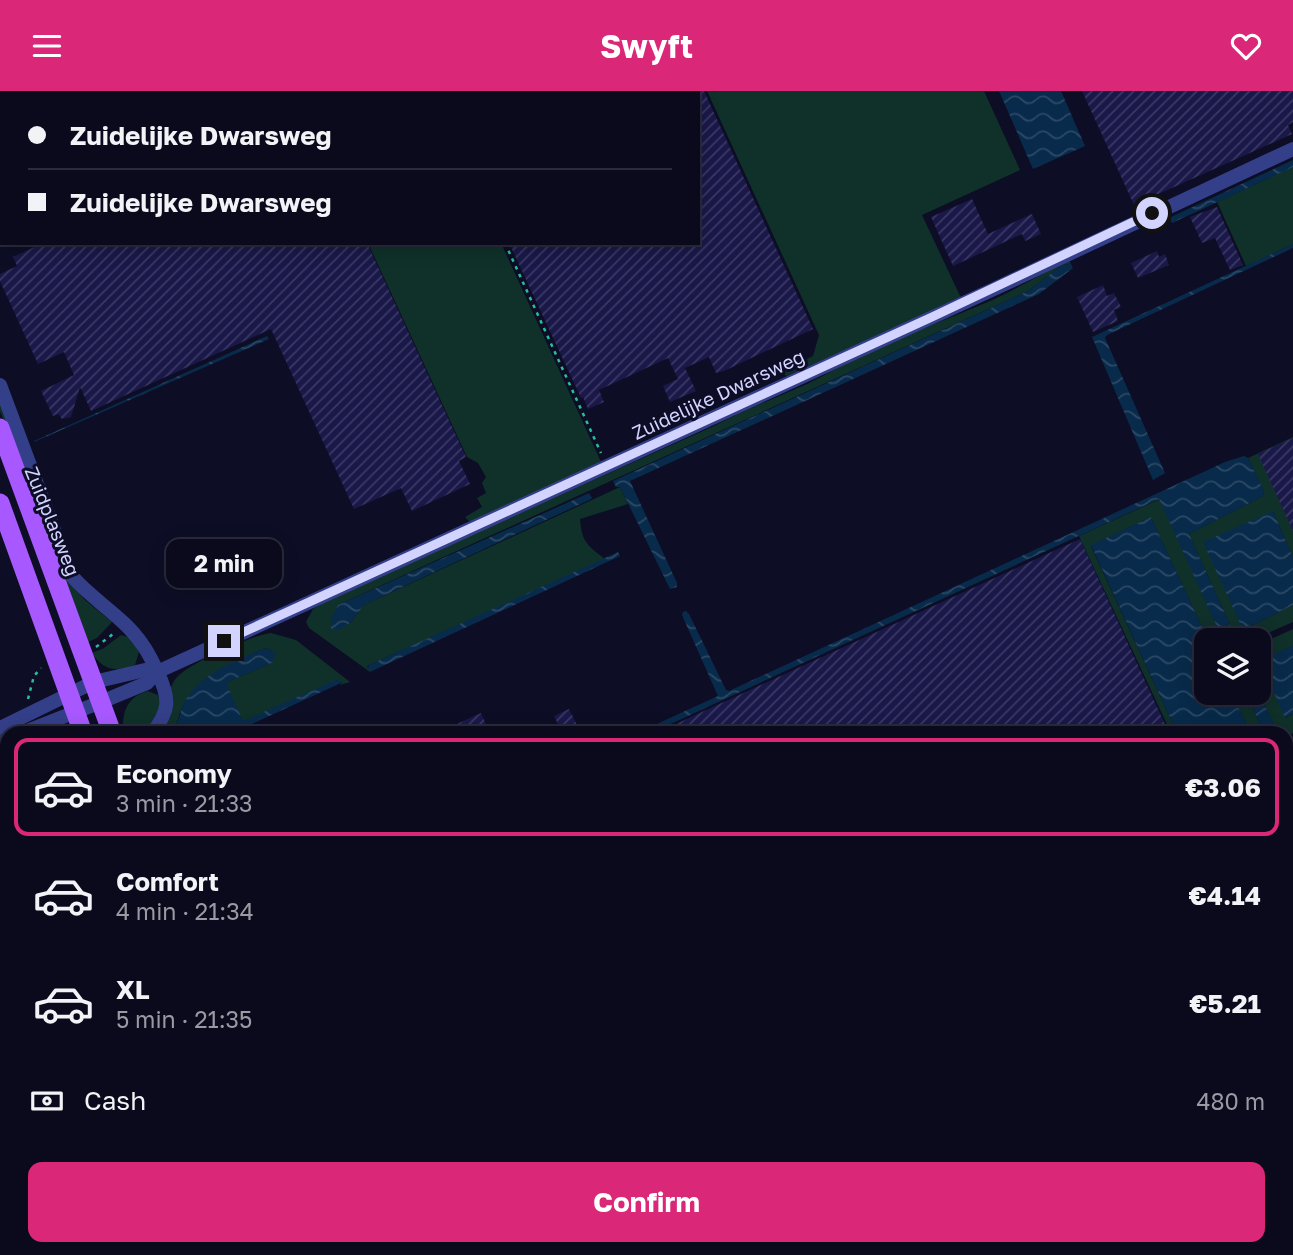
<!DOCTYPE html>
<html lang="en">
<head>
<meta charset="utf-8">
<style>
  body { margin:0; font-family:"Golos Text",sans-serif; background:#131325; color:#f1f3f6; height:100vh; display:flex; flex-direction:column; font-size:26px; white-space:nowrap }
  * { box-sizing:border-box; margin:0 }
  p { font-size:23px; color:#999aa3 }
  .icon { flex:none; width:38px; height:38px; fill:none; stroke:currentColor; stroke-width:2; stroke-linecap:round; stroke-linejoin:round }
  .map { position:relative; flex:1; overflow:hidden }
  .details { position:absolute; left:0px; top:635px; width:1293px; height:530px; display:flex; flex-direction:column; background:#0a0a1c; border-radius:21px 21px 0 0; box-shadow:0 4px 18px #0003,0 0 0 2px #2a2b3b }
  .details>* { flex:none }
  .banner { position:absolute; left:0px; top:0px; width:700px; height:154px; box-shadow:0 4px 18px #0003,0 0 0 2px #2a2b3b; display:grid; align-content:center; height:154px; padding:0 28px; background:#0a0a1c }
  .buttons { position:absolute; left:1194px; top:537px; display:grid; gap:14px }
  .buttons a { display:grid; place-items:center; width:77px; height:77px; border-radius:14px; background:#0a0a1c; box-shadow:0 4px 18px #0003,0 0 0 2px #2a2b3b; font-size:35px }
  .end { position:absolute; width:32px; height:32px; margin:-16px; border:9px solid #d2d4ff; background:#111; box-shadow:0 0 0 4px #111 }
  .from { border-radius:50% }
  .bubble { position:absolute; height:49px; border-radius:14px; background:#0a0a1c; box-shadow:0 4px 18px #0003,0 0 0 2px #2a2b3b; font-size:23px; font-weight:700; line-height:49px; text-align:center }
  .banner b { display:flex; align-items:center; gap:24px; height:66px; font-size:26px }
  .banner b+b { border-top:2px solid #2a2b3b }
  .banner i { width:18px; height:18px; background:#f1f3f6 }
  ul { padding:12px 0 0; list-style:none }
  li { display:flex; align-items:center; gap:21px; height:98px; margin:0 14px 10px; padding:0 14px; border:4px solid transparent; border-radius:14px }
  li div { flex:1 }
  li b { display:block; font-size:26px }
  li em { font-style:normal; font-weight:700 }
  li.selected { border-color:#db2777 }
  li>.icon { width:63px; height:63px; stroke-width:1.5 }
  .pay { display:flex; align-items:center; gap:18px; height:77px; padding:0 28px; font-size:26px }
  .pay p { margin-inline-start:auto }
  .primary-button { display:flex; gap:14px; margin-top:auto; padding:14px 28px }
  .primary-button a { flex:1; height:80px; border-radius:14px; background:#db2777; color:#fff; font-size:28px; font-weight:700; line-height:80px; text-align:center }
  header { display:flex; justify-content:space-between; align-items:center; height:91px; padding:0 28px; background:#db2777; color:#fff; font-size:32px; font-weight:700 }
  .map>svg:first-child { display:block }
</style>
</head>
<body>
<header><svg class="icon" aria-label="menu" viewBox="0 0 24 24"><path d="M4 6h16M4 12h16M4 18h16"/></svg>Swyft<svg class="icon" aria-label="heart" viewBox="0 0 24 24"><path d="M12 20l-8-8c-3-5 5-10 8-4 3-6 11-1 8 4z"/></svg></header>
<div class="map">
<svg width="1293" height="1164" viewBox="0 0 1293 1164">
  <defs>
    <pattern id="water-waves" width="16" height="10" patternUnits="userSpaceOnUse" patternTransform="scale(1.75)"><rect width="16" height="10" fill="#082b4b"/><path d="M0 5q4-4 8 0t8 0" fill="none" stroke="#2b4966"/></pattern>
    <pattern id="building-hatch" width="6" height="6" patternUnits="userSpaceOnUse" patternTransform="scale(1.75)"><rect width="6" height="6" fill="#1a1849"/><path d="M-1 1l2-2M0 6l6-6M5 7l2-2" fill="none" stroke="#3a3964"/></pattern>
  </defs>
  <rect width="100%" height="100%" fill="#0d0d26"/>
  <g fill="#0f312a">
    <path d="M707,0h277l36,79 -98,45 39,83 -175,78 -4,-5 31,-15 6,-21z"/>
    <path d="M1293,76v77l-47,22 -29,-64z"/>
    <path d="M368,152h133l100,219 -131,60 -5,-5 17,-10 -5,-9 9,-5 -4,-10 4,-6 -8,-14 -11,-6z"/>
    <path d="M1069,169l2,4 -9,1 -34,26 -690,314 -6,19 2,3 16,-4 14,-18 256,-118 8,17 -48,15c2,23 6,25 25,40l-236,106 -2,2 5,4 -2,1 -61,-44 -3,-6 7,-13 16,-10 385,-173c30,-16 62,-28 93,-42 19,-9 38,-21 57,-30 39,-18 79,-33 119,-50 30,-12 57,-30 86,-44z"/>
    <path d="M0,311l72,183 13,15 27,22 -15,16 -9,4 -88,-231z"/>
    <path d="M1293,346v121l-20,-47 -30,119 50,-25v17l-41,18h-15l-48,-106 74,-38 1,-5 -16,-33z"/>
    <path d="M1160,408l63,141h-15l-57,-123 -60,29 86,187h-6l-92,-197z"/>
    <path d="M1293,538v17l-33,15 26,57 7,-4v19l-7,3v-3h-8l-20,-42v-46z"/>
    <path d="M271,542l25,7 54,42 -10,3 2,-3 -99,39 -17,-36 1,-3 45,-19v-12l-7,-3c-30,13 -62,27 -81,56 -6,9 -5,20 -13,29h-13c5,-16 8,-38 16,-52 9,-16 78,-46 97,-48z"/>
    <path d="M121,544l11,3 7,14 -4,13c-18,7 -32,6 -43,-12l12,-5z"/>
    <path d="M148,600l10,4 3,11 -15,27h-23l-2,-6 2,-1c0,-18 7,-30 25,-35z"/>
    <path d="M1232,602h14l15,34c-10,9 -24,6 -37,6l22,-10z"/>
    <path d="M1293,729v81l-7,3v-81z"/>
    <path d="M3,762l4,10v254l-7,3v-266z"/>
    <path d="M1293,821v86l-7,3v-85z"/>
    <path d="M1293,921v78l-7,3v-74z"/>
    <path d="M1293,1012v85l-7,3v-85z"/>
    <path d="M1293,1107v57h-126l12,-6h107v-48z"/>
    <path d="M771,1158l177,1 -12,5h-177z"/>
    <path d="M600,1159h147l-12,5h-133z"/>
    <path d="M977,1159v-1l182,1 -12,5h-182z"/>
  </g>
  <g fill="url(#water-waves)">
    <path d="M999,0h62l24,55 -52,23z"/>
    <path d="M1293,69v7l-121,56 -3,-5z"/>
    <path d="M1293,153v4l-186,87 -2,3 60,135 -12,7 -61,-143z"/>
    <path d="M1071,173l2,4 -34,26 -409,187 47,102v4l-7,2 -50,-102h-4l-3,-6 415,-190 34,-26z"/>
    <path d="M267,245l2,3 -235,103v-1z"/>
    <path d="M1244,365l4,2 16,33 -1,5 -74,38 48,106h-14l-64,-141 -508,234h-14l81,-37 -36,-81 1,-3 3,-1 3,3 37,76 3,1 496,-229z"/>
    <path d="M589,402l3,5 -3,2 -225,105 -14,18 -11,7 -8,-1v-10l7,-14z"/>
    <path d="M1273,420l20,47v47l-50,25 -40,-88z"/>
    <path d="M1151,426l57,123 -2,1v52h26l14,30 -22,10h-47l-86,-188z"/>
    <path d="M618,461l2,4 -248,115 -4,-2 1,-4z"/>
    <path d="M1293,555v68l-8,4 -25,-58z"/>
    <path d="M265,557l11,5 -4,10 -45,19v3l16,36 95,-42 3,4 -109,50h-61c8,-9 8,-19 13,-30 15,-29 53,-43 81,-55z"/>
    <path d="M1258,600l20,42h-27l10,-6 -15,-34h12z"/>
  </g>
  <g fill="url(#building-hatch)">
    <path d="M698,0h6l109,238 -89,42 -8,2 -7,-16 -24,11 11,23 -26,11 -7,-16 15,-7 -10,-21 -69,32 5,12 -16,7 -5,-12 -2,1 -72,-155h189z"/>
    <path d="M1082,0h211v31l-5,3 4,9 -158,71z"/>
    <path d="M972,108l16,35 44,-20 9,20 -16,7 -3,-7 -69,32 -22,-49z"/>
    <path d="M1217,116l26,58 -13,5 -15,-32 -13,5 -12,-26z"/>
    <path d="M43,152h324l99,214 -7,4 11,23 -58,27 -11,-23 -47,21 -83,-180 -180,82 -11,-24 -9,30 -9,2 -4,-5 -5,2 -12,-25 33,-16 -10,-23 -26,12 -38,-83v-7l17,-8 -4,-9z"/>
    <path d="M1157,160l2,6 6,-3 4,11 -31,13 -7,-15z"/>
    <path d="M1103,194l4,11 7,-3 7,14 -7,3 4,11 -25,11 -16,-35z"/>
    <path d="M1293,347v93l-35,-77z"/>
    <path d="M1080,448l89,194h-513z"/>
    <path d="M569,618l12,24h-19l-8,-17z"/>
    <path d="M481,622l9,20h-53z"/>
  </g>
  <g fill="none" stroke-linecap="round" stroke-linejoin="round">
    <g stroke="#25c09e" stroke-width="2.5" stroke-dasharray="3.5 5" stroke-linecap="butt">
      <path d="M435,0l1,2"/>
      <path d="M505,152l96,210"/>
      <path d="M96,556l17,-13"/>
      <path d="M28,608l6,-23 7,-8"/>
    </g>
    <g stroke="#343f89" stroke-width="14">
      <path d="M0,294l71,190c21,25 53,42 71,69 7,9 11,19 16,29 12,26 12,38 -6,60"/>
      <path d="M94,591l51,-12 12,2"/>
      <path d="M101,611l46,-19 10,-11 837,-383 299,-140"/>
      <path d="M366,1158l2,6"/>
    </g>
    <g stroke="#343f89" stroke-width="14">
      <path d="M0,637l94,-46"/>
      <path d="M22,642l79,-31"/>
      <path d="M0,652l7,-3"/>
    </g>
    <g stroke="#a759ff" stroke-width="19">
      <path d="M0,337l112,305"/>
      <path d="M0,412l83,230"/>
      <path d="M387,1158l3,6"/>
    </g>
  </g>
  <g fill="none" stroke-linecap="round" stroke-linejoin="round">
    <path stroke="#d2d4ff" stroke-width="9" d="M224,550l708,-324 220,-104"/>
  </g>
  <g text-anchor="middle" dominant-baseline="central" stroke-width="6" stroke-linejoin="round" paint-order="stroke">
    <g font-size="19" fill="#d2d4ff" stroke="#0d0d26">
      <text transform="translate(718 303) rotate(-25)">Zuidelijke Dwarsweg</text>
      <text transform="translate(53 430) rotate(68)">Zuidplasweg</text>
    </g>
  </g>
</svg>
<div class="buttons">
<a><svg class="icon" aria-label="layers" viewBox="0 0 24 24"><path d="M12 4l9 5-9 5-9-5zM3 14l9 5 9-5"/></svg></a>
</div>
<i class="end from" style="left:1152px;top:122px"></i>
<i class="end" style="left:224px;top:550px"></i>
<div class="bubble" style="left:166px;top:448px;width:116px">2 min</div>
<div class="banner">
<b><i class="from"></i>Zuidelijke Dwarsweg</b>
<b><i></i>Zuidelijke Dwarsweg</b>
</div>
<section class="details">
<ul>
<li class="selected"><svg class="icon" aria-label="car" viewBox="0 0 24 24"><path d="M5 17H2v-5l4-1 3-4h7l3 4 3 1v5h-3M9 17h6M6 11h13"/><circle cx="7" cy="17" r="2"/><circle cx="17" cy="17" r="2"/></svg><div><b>Economy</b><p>3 min · 21:33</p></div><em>€3.06</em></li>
<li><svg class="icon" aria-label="car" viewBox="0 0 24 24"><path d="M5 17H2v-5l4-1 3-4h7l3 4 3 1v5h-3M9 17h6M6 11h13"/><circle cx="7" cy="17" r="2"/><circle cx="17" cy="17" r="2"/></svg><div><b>Comfort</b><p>4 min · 21:34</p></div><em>€4.14</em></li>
<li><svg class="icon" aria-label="car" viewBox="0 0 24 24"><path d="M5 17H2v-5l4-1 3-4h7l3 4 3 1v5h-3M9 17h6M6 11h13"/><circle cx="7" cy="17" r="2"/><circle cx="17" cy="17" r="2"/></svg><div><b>XL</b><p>5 min · 21:35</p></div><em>€5.21</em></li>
</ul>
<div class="pay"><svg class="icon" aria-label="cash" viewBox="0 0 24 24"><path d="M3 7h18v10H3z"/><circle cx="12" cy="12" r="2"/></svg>Cash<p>480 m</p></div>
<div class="primary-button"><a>Confirm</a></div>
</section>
</div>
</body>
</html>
